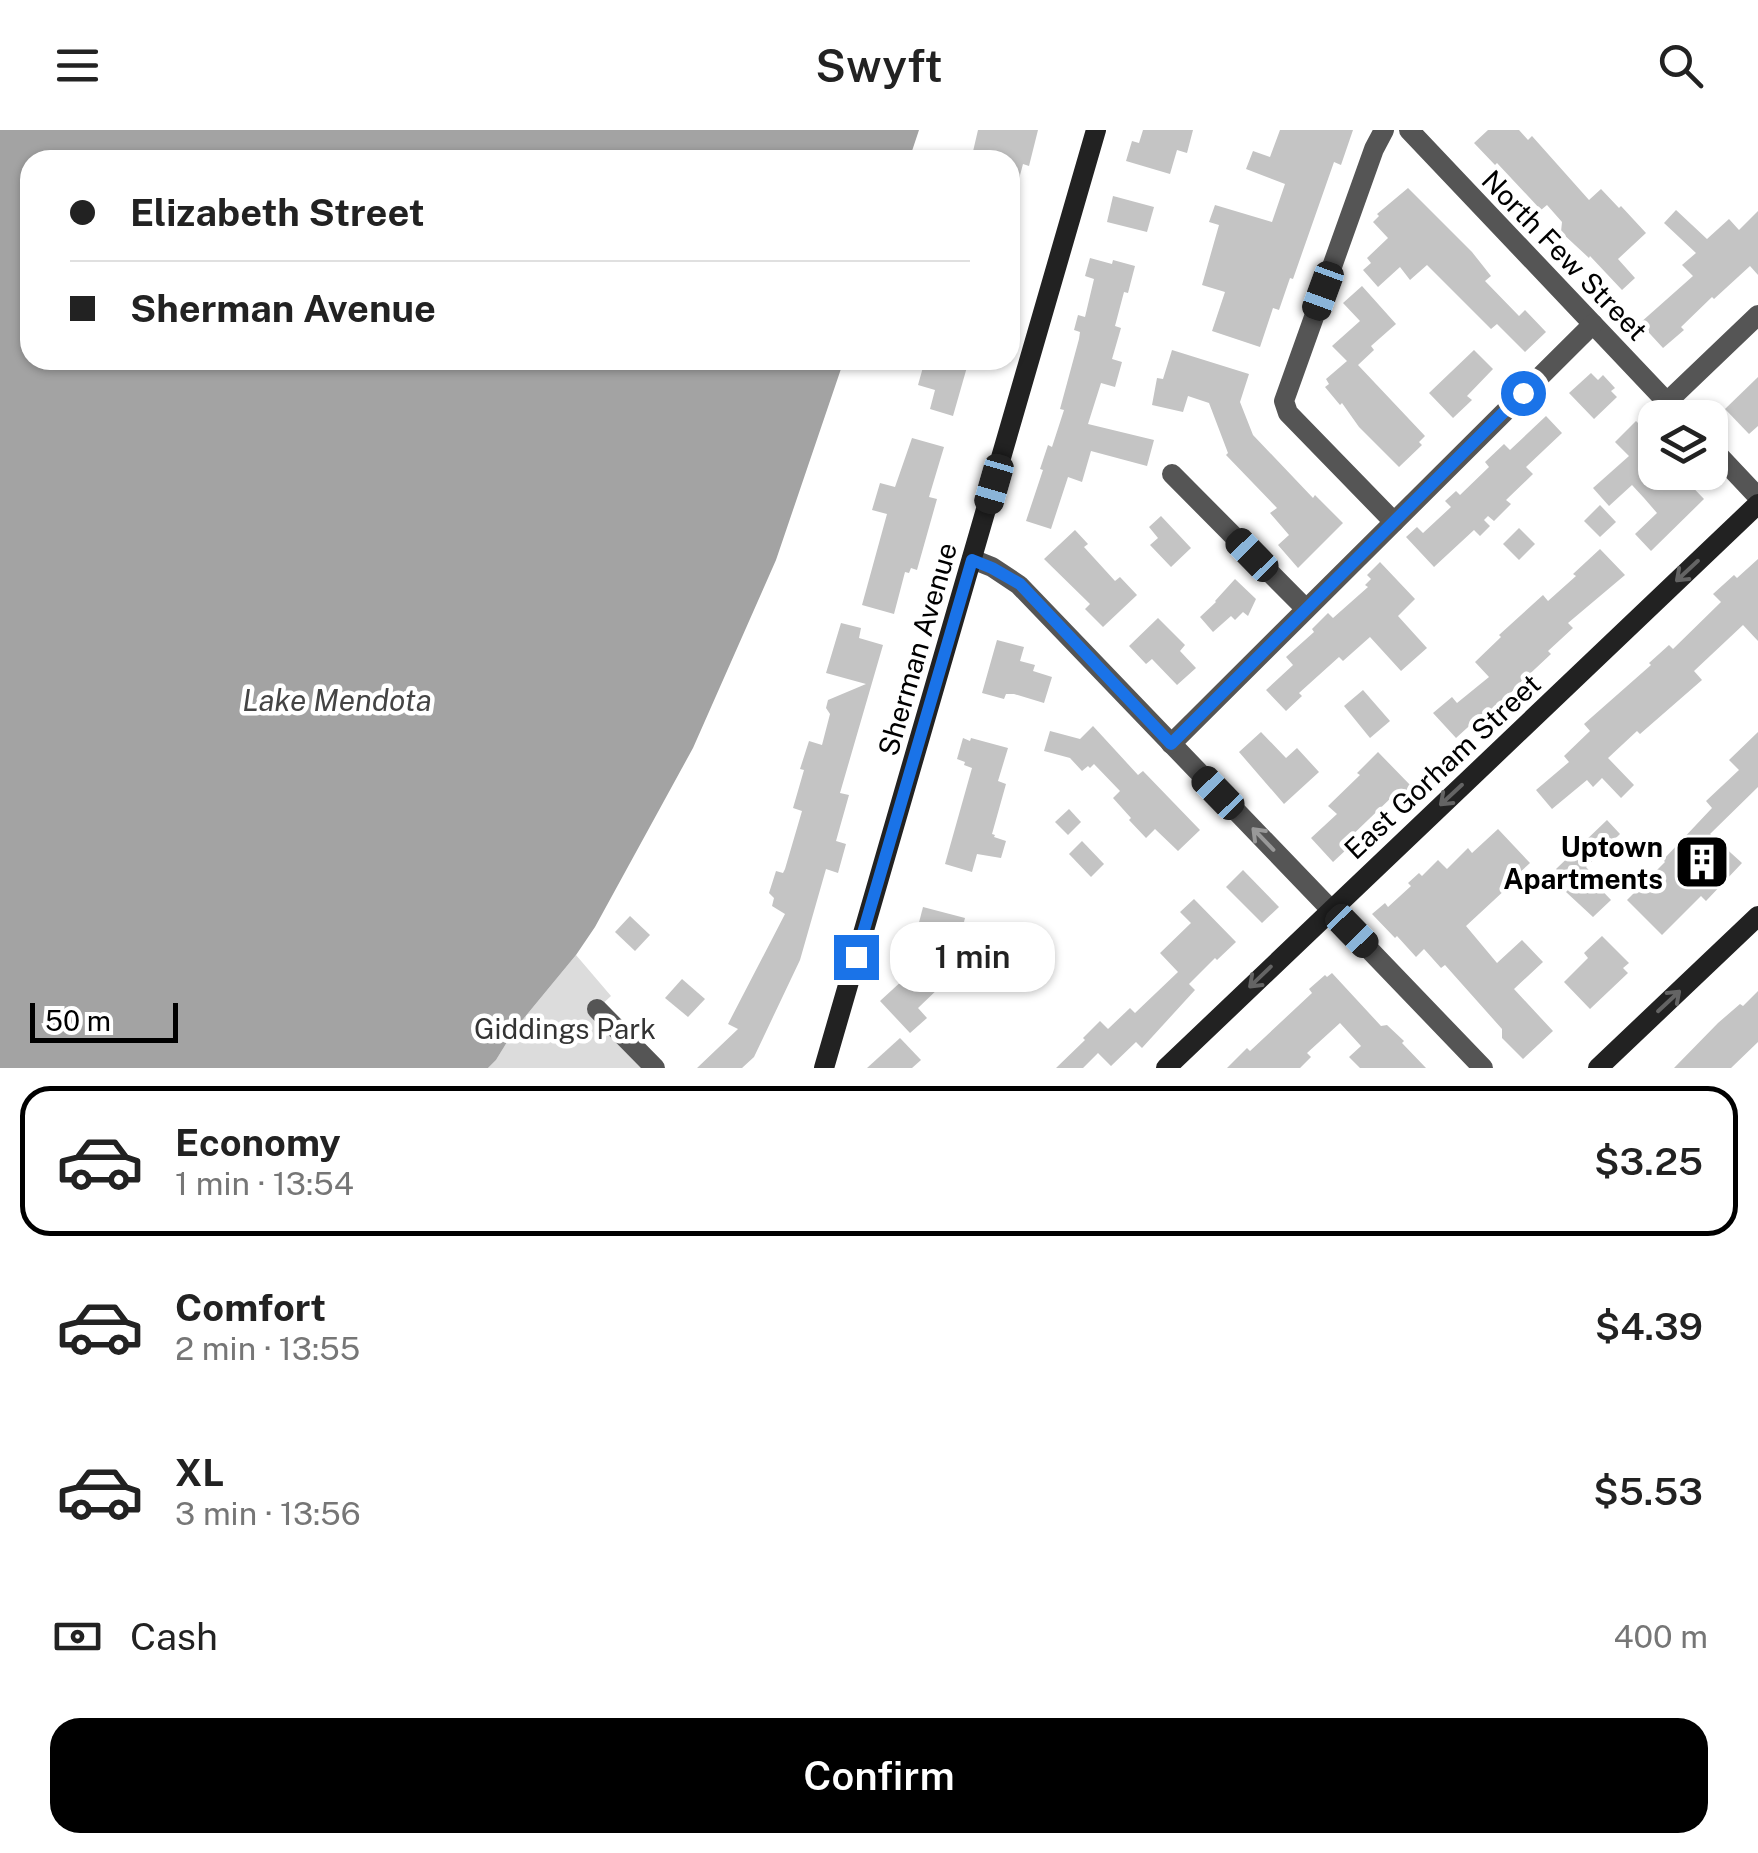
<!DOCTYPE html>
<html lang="en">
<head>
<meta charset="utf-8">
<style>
  body { margin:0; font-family:"Public Sans",sans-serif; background:#f6f6f6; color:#222; height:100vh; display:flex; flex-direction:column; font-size:38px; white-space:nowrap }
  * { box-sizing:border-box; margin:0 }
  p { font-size:32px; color:#767676 }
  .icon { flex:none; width:55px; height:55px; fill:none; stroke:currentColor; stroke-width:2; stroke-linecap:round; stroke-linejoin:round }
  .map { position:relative; height:938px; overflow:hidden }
  .panel { display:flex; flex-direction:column; background:#fff; flex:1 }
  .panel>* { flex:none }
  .guide { position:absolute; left:20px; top:20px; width:1000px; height:220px; border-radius:30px; box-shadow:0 2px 8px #0004; display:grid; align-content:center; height:220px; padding:0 50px; background:#fff }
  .tools { position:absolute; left:1638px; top:270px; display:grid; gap:20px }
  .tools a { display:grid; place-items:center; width:90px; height:90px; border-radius:20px; background:#fff; box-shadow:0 2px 8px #0004; font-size:50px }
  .scale { position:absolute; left:30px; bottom:25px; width:148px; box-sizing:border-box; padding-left:10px; border:5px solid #000; border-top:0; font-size:28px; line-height:35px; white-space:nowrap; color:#000; -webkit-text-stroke:8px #fff; paint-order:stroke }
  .end { position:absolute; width:45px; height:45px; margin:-22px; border:12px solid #1a73e8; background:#fff; box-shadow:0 0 0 5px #fff }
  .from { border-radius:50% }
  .bubble { position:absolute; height:70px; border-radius:30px; background:#fff; box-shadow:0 2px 8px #0004; font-size:32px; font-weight:600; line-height:70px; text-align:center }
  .car { position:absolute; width:30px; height:60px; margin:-30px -15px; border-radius:12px; box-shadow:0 0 8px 2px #0007; background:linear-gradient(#222 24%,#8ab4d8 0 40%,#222 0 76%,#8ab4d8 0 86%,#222 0) }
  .guide b { display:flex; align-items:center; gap:35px; height:95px; font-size:38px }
  .guide b+b { border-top:2px solid #e0e0e0 }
  .guide i { width:25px; height:25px; background:#222 }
  ul { padding:18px 0 0; list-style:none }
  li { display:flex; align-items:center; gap:30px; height:150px; margin:0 20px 15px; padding:0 30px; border:5px solid transparent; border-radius:30px }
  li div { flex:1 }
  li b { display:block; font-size:38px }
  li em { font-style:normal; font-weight:600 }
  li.active { border-color:#000 }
  li>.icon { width:90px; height:90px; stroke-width:1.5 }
  .pay { display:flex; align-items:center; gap:25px; height:110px; padding:0 50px; font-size:38px }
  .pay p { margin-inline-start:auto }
  .action { display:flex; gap:20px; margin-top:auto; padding:20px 50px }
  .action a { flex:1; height:115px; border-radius:30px; background:#000; color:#fff; font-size:40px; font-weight:600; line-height:115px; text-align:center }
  header { display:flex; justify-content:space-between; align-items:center; height:130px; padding:0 50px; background:#fff; font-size:45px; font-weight:600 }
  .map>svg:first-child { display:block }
</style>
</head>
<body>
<header><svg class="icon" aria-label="menu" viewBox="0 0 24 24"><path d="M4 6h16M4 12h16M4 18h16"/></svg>Swyft<svg class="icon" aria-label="search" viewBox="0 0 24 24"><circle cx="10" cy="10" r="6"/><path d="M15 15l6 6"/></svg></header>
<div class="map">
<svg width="1758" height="938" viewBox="0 0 1758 938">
  <rect width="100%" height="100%" fill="#fff"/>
  <path fill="#dcdcdc" d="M576,825l35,41 -13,12 57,60h-167l8,-8 19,-31z"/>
  <path fill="#a3a3a3" d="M0,0h919l-10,30h-879v200h814l-68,200 -83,188 -98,179 -19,28 -61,74 -19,31 -8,8h-488z"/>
  <g fill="#c4c4c4">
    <path d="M978,0h60l-9,36 -6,-2 -8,30 -5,-1v-33h-39z"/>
    <path d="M1143,0h50l-6,23 -10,-3 -7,24 -44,-13 6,-20 7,2z"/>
    <path d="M1280,0h73l-12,35 -7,-3 -41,117 -3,-1 -11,32 -6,-2 -13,39 -48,-16 13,-39 -23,-7 17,-60 -10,-3 6,-17 57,17 13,-38 -39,-15 7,-18 17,6z"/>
    <path d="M1488,0h31l9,10 4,-4 57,64 12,-11 18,19 2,-2 25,27 -28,26 17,19 -13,12 -32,-34 -1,2 -28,-26 1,-10 -15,-17 -6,5 -44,-47 -2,2 -21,-22z"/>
    <path d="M1408,58l64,64 19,24 -6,5 34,35 6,-6 21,22 -21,20 -28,-28 -6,5 -64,-64 -17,15 -10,-13 -22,20 -15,-17 8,-7 -4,-5 21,-20 -15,-16 6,-6 -2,-2z"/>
    <path d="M1113,66l41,11 -7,25 -40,-10z"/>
    <path d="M1676,80l31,29 22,-20 10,11 19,-19v64l-8,-9 -36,33 -2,-2 -31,30 3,3 -21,18 -23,-25 53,-47 -11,-11 14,-12 -32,-30z"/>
    <path d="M1090,128l22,6 1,-4 22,6 -7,27 -4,-1 -9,34 6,2 -9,31 10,3 -7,25 -14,-4 -13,41 66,16 -7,26 -56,-15 -9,31 -14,-5 -17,52 -25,-8 17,-51 -3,-1 8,-24 4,2 12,-37 -4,-1 19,-70 1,-7 -6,-2 4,-15 7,2 9,-38 -9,-3z"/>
    <path d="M1362,156l34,38 -25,22 3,4 -16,15 67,71 -6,6 3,3 -23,22 -40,-40 -17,-24 -2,2 -15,-18 4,-3 -3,-5 21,-18 -15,-15 28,-25 -17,-18z"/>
    <path d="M1172,220l77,24 -9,28 13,33 60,63 2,-3 28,28 -45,45 -20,-23 11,-10 -19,-22 7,-5 -51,-53 2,-2 -19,-50 -21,-7 -5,16 -31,-7 5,-27 6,1z"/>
    <path d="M1474,220l19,19 -26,27 5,4 -19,18 -24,-25z"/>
    <path d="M925,230h17l25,7 -14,49 -23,-7 5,-19 -17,-5z"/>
    <path d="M1591,243l7,7 5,-5 12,13 -4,3 6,6 -23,22 -25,-26z"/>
    <path d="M1758,247v49l-9,8 -24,-25z"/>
    <path d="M1546,286l16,17 -36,34 7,7 -27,26 5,4 -17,17 -6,-5 -4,4 6,6 -10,10 -6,-6 -40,37 -28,-30 11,-10 6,6 28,-26 -6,-6 11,-10 4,4 29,-28 -4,-5 19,-18 6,6z"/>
    <path d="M1636,291l19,19v32h23l26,27 -53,52 -16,-17 22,-21 -13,-15 -12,-13 -23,21 -16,-18 36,-32 -14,-14z"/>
    <path d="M912,308l32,9 -15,50 8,2 -20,71 -6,-2 -2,5 -4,-1 -11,42 -32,-9 25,-91 -15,-4 8,-27 15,4z"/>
    <path d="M1600,375l16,17 -16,15 -16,-16z"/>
    <path d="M1161,386l30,32 -20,19 -21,-22 8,-7 -9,-11z"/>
    <path d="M1519,398l16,16 -16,16 -16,-16z"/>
    <path d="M1075,400l13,14 -4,3 31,34 5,-4 17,18 -34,32 -18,-18 5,-5 -46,-45z"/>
    <path d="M1600,419l25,26 -57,48 5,5 -25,23 3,3 -29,27 -21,22 2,1 -22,18 -3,-4 -22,20 -23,-25 19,-16 5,6 32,-26 -14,-15 26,-25 -2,-2 44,-40 5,6 28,-25 -3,-2z"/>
    <path d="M1758,429v82l-15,-16 -49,46 8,9 -62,54 -3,-3 -29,27 26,27 -13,13 -19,-20 -9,9 -6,-7 -35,29 -16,-19 33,-28 -5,-6 26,-25 -6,-7 67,-59 -2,-2 20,-18 4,4 48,-47 -8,-8 21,-19 3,3z"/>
    <path d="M1380,432l35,37 -17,17 29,32 -26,23 -31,-34 -27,24 -4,-4 -40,36 3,3 -16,15 -20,-21 27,-25 -7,-8 28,-25 -2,-3 16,-16 5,5 35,-31 -3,-2 6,-6 -4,-4z"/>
    <path d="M1235,449l21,20 -8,17 -5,-4 -8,8 -4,-4 -18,16 -13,-15 16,-15 -1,-1z"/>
    <path d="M1158,488l27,27 -5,6 16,17 -19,17 -25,-26 -6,5 -17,-18z"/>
    <path d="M841,493l20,5 -2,10 24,7 -43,148 9,2 -13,46 10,3 -8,29 -12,-4 -26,91 -46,97 -12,11h-45l41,-39 -10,-5 57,-110 -13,-8 2,-8 -5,-5 7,-22 7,2 2,-4 17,-58 -9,-3 11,-38 -4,-1 9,-28 13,4 8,-31 -4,-6 2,-8 38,-16 -40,-11z"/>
    <path d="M997,510l27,7 -4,14 15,4 -2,6 19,6 -8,26 -30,-9h-8l-2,5 -22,-6z"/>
    <path d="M1363,560l27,31 -20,17 -26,-32z"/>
    <path d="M1093,596l45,49 5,-4 57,59 -22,21 -23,-22 -9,9 -17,-18 2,-2 -18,-20 7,-7 -26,-27 -4,4 -2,-2 -6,5 -12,-13 -26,-7 6,-20 30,8z"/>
    <path d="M1261,602l25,26 11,-10 22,24 -35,32 -45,-52z"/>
    <path d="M1758,602v55l-48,47 32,29 -36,38 -5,-5 -39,39 -35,-35 38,-38 -2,-2 49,-52 -6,-7 33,-31 -10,-10z"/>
    <path d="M963,608l7,3 1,-3 37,10 -10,33 8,3 -14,50 3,1 -1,2 12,4 -5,17 -24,-4 -5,18 -27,-8 27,-96 -8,-3 1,-3 -8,-3z"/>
    <path d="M1378,622l35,36 -13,12 -6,-5 -51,49 5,4 -15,14 -22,-24 26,-24 -9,-8 32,-31 -3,-2z"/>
    <path d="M1069,679l12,13 -13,13 -13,-13z"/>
    <path d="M1607,690l13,14 -34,33 9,10 -3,3 19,20 -18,17 -27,-25 3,-3 -3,-3 4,-3 -14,-14z"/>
    <path d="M1498,699l32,34 -25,23 2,2 -14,13 -27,25 31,37 25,-23 21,22 -29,27 39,42 -30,28 -21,-21v-9l-57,-64 -4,3 -17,-19 -8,8 -19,-21 -2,2 -23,-24 13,-11 3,4 23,-21 -3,-3 11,-10 3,3 16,-16 9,9 21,-21 4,5z"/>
    <path d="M1082,711l22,23 -13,13 -22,-23z"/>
    <path d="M1243,740l36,37 -17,16 -36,-36z"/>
    <path d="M1194,769l42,43 -19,18 -2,-2 -26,26 6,6 -53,58 -6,-6 -25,24 -13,-13 -15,15h-27l29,-28 -2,-2 17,-17 8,8 22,-21 5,5 43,-41 -18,-19 31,-30 -11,-11z"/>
    <path d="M923,777l42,11 -8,31 -42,-11z"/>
    <path d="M630,786l20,19 -15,16 -20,-19z"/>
    <path d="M1602,806l27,27 -6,5 5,5 -38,36 -26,-27 24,-24 -4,-5z"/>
    <path d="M913,825l29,30 -24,23 9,10 -17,15 -30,-32 24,-22 -7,-8z"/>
    <path d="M1332,843l49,53 6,-1 17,16 -2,2 24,25h-66l-11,-11 12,-11 -21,-23 -33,30 4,4 -11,11h-73l20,-20 3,3 62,-58 -3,-4 16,-14 2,2z"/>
    <path d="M682,849l23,20 -17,18 -23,-19z"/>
    <path d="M1758,861v51l-27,26h-57l44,-45 22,-19 3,2z"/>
    <path d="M900,908l21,22 -9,8h-45z"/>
  </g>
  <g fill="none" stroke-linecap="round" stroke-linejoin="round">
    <g stroke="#555" stroke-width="20">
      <path d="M1384,0l-10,19 -90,252 4,12 106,109"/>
      <path d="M1409,0l273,288"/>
      <path d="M1668,271l90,-86"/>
      <path d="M1710,316l48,51"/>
      <path d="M1172,344l134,135"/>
      <path d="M972,429l20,8 27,18 464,483"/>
      <path d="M1171,614l422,-420"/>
      <path d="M597,879l58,59"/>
    </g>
    <g stroke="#222" stroke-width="20">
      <path d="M824,938l272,-938"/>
      <path d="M1166,938l592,-564"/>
      <path d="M1598,938l160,-152"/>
    </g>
  </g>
  <defs><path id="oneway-shaft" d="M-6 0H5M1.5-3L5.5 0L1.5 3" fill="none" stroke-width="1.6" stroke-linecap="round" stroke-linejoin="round" transform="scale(2.5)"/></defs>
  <g stroke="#646464">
    <use href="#oneway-shaft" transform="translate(1687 441) rotate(137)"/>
    <use href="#oneway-shaft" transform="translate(1451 665) rotate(137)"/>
    <use href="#oneway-shaft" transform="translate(1260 847) rotate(136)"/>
    <use href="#oneway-shaft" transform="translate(1669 871) rotate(-43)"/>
  </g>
  <use stroke="#999" href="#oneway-shaft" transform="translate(1263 709) rotate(-134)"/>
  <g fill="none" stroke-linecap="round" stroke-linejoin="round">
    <path stroke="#1a73e8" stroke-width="12" d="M856,827l116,-397 20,8 28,16 151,160 352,-351"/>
  </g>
  <defs>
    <g id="building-square" transform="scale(2.875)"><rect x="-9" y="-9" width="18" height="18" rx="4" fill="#000" stroke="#fff"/><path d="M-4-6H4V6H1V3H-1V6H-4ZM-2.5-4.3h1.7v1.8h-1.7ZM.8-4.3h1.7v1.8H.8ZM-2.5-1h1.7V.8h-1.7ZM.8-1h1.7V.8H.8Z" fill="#fff"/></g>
  </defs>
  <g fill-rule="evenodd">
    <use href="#building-square" x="1702" y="732"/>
  </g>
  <g text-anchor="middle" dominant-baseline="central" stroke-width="9" stroke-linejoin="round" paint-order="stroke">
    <g font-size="28" fill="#000" stroke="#fff">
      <text transform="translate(1565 125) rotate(46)">North Few Street</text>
      <text transform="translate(917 519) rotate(-74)">Sherman Avenue</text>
      <text transform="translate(1442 636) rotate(-43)">East Gorham Street</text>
    </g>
    <g font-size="28" font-weight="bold" fill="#000" stroke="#fff" text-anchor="end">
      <text x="1663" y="716">Uptown<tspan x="1663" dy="32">Apartments</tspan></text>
    </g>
    <g font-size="28" fill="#333" stroke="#fff">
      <text x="565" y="898">Giddings Park</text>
    </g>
    <g font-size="30" font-style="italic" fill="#444" stroke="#fff">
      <text x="337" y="570">Lake Mendota</text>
    </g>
  </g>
</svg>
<div class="tools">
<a><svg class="icon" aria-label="layers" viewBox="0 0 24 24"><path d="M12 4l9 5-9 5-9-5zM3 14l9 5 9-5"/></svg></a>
</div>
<div class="scale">50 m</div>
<i class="end from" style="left:1523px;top:263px"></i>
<i class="end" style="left:856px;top:827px"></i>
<div class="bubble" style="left:890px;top:792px;width:165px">1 min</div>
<i class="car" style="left:1323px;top:161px;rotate:200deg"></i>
<i class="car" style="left:994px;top:354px;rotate:196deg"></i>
<i class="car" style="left:1252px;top:425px;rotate:316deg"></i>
<i class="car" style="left:1218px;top:663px;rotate:316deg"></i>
<i class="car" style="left:1352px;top:801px;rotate:136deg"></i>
<div class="guide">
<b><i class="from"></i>Elizabeth Street</b>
<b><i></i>Sherman Avenue</b>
</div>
</div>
<section class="panel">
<ul>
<li class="active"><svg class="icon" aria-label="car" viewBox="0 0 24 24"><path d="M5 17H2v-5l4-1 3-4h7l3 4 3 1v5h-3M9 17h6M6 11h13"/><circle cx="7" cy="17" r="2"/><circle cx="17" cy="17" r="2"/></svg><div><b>Economy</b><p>1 min · 13:54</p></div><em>$3.25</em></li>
<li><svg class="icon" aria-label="car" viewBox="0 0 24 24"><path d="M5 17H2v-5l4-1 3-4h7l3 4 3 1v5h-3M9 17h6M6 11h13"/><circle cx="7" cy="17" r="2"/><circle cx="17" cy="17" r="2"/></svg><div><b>Comfort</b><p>2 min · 13:55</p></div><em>$4.39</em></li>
<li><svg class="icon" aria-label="car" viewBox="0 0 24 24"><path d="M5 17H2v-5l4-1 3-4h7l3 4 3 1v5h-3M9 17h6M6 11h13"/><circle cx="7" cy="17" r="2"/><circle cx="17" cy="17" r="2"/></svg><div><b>XL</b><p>3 min · 13:56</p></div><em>$5.53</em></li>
</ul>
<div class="pay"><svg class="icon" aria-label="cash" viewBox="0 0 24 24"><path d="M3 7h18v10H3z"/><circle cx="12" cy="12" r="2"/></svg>Cash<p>400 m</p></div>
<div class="action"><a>Confirm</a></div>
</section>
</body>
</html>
